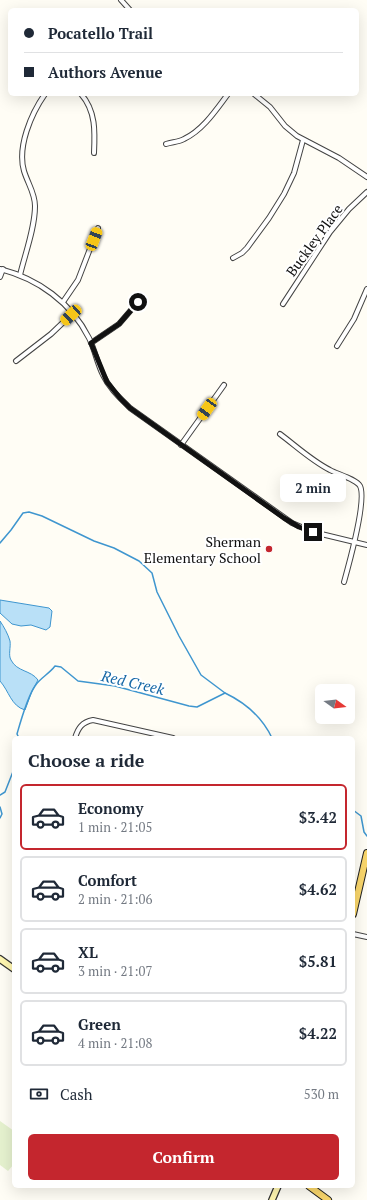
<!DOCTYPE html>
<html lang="en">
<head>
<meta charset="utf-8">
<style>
  body { margin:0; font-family:"PT Serif",serif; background:#f2f2f3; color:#1f2937; height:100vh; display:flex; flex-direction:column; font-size:15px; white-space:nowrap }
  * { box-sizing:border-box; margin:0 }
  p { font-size:13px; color:#747a83 }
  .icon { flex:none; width:22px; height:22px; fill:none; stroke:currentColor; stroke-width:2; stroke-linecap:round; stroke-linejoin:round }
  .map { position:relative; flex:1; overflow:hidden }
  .side { position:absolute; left:12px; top:736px; width:343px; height:452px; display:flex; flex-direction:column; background:#fff; border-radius:6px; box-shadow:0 4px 16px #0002 }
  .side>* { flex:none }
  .hud { position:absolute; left:8px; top:8px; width:351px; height:88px; border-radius:6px; box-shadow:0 4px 16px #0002; display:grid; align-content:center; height:88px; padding:0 16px; background:#fff }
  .needle { width:26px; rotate:105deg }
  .buttons { position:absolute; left:315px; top:684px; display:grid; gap:8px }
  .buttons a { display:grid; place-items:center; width:40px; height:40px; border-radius:6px; background:#fff; box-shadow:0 4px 16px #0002; font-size:20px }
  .end { position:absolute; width:18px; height:18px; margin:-9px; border:5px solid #111; background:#fff; box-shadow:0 0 0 2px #fff }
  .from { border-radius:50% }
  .bubble { position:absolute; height:28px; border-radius:6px; background:#fff; box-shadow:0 4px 16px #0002; font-size:13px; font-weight:800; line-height:28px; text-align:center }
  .car { position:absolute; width:12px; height:24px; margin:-12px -6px; border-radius:5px; box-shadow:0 0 3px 1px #0007; background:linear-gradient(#f5c518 24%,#345 0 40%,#f5c518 0 76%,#345 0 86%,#f5c518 0) }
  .hud b { display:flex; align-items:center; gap:14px; height:38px; font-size:15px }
  .hud b+b { border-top:1px solid #e0e1e3 }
  .hud i { width:10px; height:10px; background:#1f2937 }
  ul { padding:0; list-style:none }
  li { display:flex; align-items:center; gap:12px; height:66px; margin:0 8px 6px; padding:0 8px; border:2px solid #e0e1e3; border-radius:6px }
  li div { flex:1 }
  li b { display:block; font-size:15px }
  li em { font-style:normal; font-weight:800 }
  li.current { border-color:#c4262e }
  li>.icon { width:36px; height:36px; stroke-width:1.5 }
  h2 { padding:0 16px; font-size:18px; line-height:48px }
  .pay { display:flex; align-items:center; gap:10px; height:44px; padding:0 16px; font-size:15px }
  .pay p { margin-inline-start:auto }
  .cta { display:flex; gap:8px; margin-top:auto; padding:8px 16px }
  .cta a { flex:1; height:46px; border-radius:6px; background:#c4262e; color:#fff; font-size:16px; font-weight:800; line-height:46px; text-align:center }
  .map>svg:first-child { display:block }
</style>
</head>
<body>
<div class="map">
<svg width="367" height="1200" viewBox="0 0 367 1200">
  <rect width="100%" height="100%" fill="#fffdf5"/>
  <path fill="#e6f2cf" d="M0,1121l14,10v33l-6,7 -8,-6z"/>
  <g fill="#b9e0f7" stroke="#3f96cf">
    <path d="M0,600l49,8 3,3 -2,16 -4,3 -15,-5 -10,1 -9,-2 -12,-11z"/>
    <path d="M0,621c4,6 8,13 10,20 1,6 -2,14 1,19 6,12 20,10 27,20l-6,11 -7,19c-14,-4 -16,-19 -25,-29z"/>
  </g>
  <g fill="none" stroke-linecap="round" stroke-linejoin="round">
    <g stroke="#3f96cf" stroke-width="1.5">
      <path d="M0,543l11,-13 12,-17 6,-1 13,4 52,25 20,7 25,13 13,12 5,19 22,44 22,39 24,18"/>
      <path d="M19,738l-2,-4c4,-14 10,-36 18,-48 5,-8 14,-12 20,-20l6,1 17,14 37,5 74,20 8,1 28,-14c21,10 37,24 47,45"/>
      <path d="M0,795l5,-3 9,-23"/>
      <path d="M0,807l2,7 -2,4"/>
      <path d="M353,810l8,6 3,16 3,4"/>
    </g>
    <g stroke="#444" stroke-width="6">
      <g id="minor">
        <path d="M121,0l9,10"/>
        <path d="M81,94c15,17 14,38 13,59"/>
        <path d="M254,94l16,13 15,19 12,10 42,22 28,19"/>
        <path d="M166,144c6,-2 13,-2 18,-5 19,-9 32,-29 44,-45"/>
        <path d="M233,258l9,-5 5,-5 22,-30 15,-24 10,-21 9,-33"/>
        <path d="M0,269c38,10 71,33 89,69 6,12 8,25 14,37 6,13 17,23 27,33l162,115 21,9 54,13"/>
        <path d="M20,275c5,-21 15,-47 15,-69 0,-13 -7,-22 -11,-35 -7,-24 7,-57 21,-77"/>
        <path d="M0,277l3,-8"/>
        <path d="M63,302l15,-22 20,-52"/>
        <path d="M283,304l47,-72 19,-23 18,-17"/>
        <path d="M91,343l28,-19 19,-22"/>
        <path d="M337,346l17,-27 13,-30"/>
        <path d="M16,361l35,-27 22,-21"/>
        <path d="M280,434c16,12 32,27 50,36 7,4 26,9 30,16 7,14 -11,78 -16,96"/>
        <path d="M181,445l43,-60"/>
        <path d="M75,738c3,-10 7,-16 18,-18l80,18"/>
        <path d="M353,934l14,3"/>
      </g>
    </g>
    <g stroke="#333" stroke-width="8">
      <g id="secondary">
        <path d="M0,959l14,10"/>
        <path d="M272,1200l6,-14"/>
      </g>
    </g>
    <g stroke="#222" stroke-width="8">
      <g id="primary">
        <path d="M353,914l14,-61"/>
        <path d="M309,1186l19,14"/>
      </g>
    </g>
    <use href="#minor" stroke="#fff" stroke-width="4"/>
    <use href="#secondary" stroke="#fff6b0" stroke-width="5.5"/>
    <use href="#primary" stroke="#f9d66b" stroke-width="6"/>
  </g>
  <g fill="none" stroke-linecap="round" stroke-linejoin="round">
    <path stroke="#111" stroke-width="5" d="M138,302l-19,22 -28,19 16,39 13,16 10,10 154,110 15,9 14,5"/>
  </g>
  <circle fill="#c4262e" stroke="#fff" stroke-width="1.5" cx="269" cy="549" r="4"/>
  <g text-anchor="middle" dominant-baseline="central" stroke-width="4" stroke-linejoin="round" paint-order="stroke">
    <g font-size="14" fill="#111" stroke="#fff">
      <text transform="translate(314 240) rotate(-54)">Buckley Place</text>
    </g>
    <g font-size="14" fill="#111" stroke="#fff" text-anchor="end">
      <text x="261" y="541">Sherman<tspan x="261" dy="16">Elementary School</tspan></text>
    </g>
    <g font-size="15" font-style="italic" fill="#1768a6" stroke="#fff">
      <text transform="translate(133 682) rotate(13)">Red Creek</text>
    </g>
  </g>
</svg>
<div class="buttons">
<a><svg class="needle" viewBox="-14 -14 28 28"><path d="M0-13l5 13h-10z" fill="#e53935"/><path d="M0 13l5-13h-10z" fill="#747a83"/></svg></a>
</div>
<i class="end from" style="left:138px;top:302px"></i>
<i class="end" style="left:313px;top:532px"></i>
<div class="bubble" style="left:280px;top:474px;width:66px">2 min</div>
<i class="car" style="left:94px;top:239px;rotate:21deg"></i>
<i class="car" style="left:71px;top:315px;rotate:227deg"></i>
<i class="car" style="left:207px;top:409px;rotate:216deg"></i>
<div class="hud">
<b><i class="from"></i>Pocatello Trail</b>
<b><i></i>Authors Avenue</b>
</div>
<section class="side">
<h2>Choose a ride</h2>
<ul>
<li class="current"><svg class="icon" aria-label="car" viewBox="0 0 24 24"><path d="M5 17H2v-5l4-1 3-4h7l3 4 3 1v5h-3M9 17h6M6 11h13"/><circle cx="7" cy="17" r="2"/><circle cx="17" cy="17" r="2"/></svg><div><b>Economy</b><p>1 min · 21:05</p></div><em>$3.42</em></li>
<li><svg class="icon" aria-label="car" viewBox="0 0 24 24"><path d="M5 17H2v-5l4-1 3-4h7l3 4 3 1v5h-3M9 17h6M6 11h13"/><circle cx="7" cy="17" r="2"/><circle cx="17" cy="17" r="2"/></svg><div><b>Comfort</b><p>2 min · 21:06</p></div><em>$4.62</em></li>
<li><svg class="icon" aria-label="car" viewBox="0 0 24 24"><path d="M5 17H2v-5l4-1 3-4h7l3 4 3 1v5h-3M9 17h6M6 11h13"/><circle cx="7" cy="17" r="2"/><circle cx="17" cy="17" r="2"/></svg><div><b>XL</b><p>3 min · 21:07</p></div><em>$5.81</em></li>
<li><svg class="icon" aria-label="car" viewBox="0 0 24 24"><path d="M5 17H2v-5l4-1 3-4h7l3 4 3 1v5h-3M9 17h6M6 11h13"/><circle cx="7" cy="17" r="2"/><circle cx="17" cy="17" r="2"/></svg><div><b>Green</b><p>4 min · 21:08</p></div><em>$4.22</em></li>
</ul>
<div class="pay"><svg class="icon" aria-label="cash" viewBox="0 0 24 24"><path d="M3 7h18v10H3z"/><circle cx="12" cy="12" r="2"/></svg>Cash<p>530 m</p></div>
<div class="cta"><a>Confirm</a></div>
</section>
</div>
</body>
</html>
